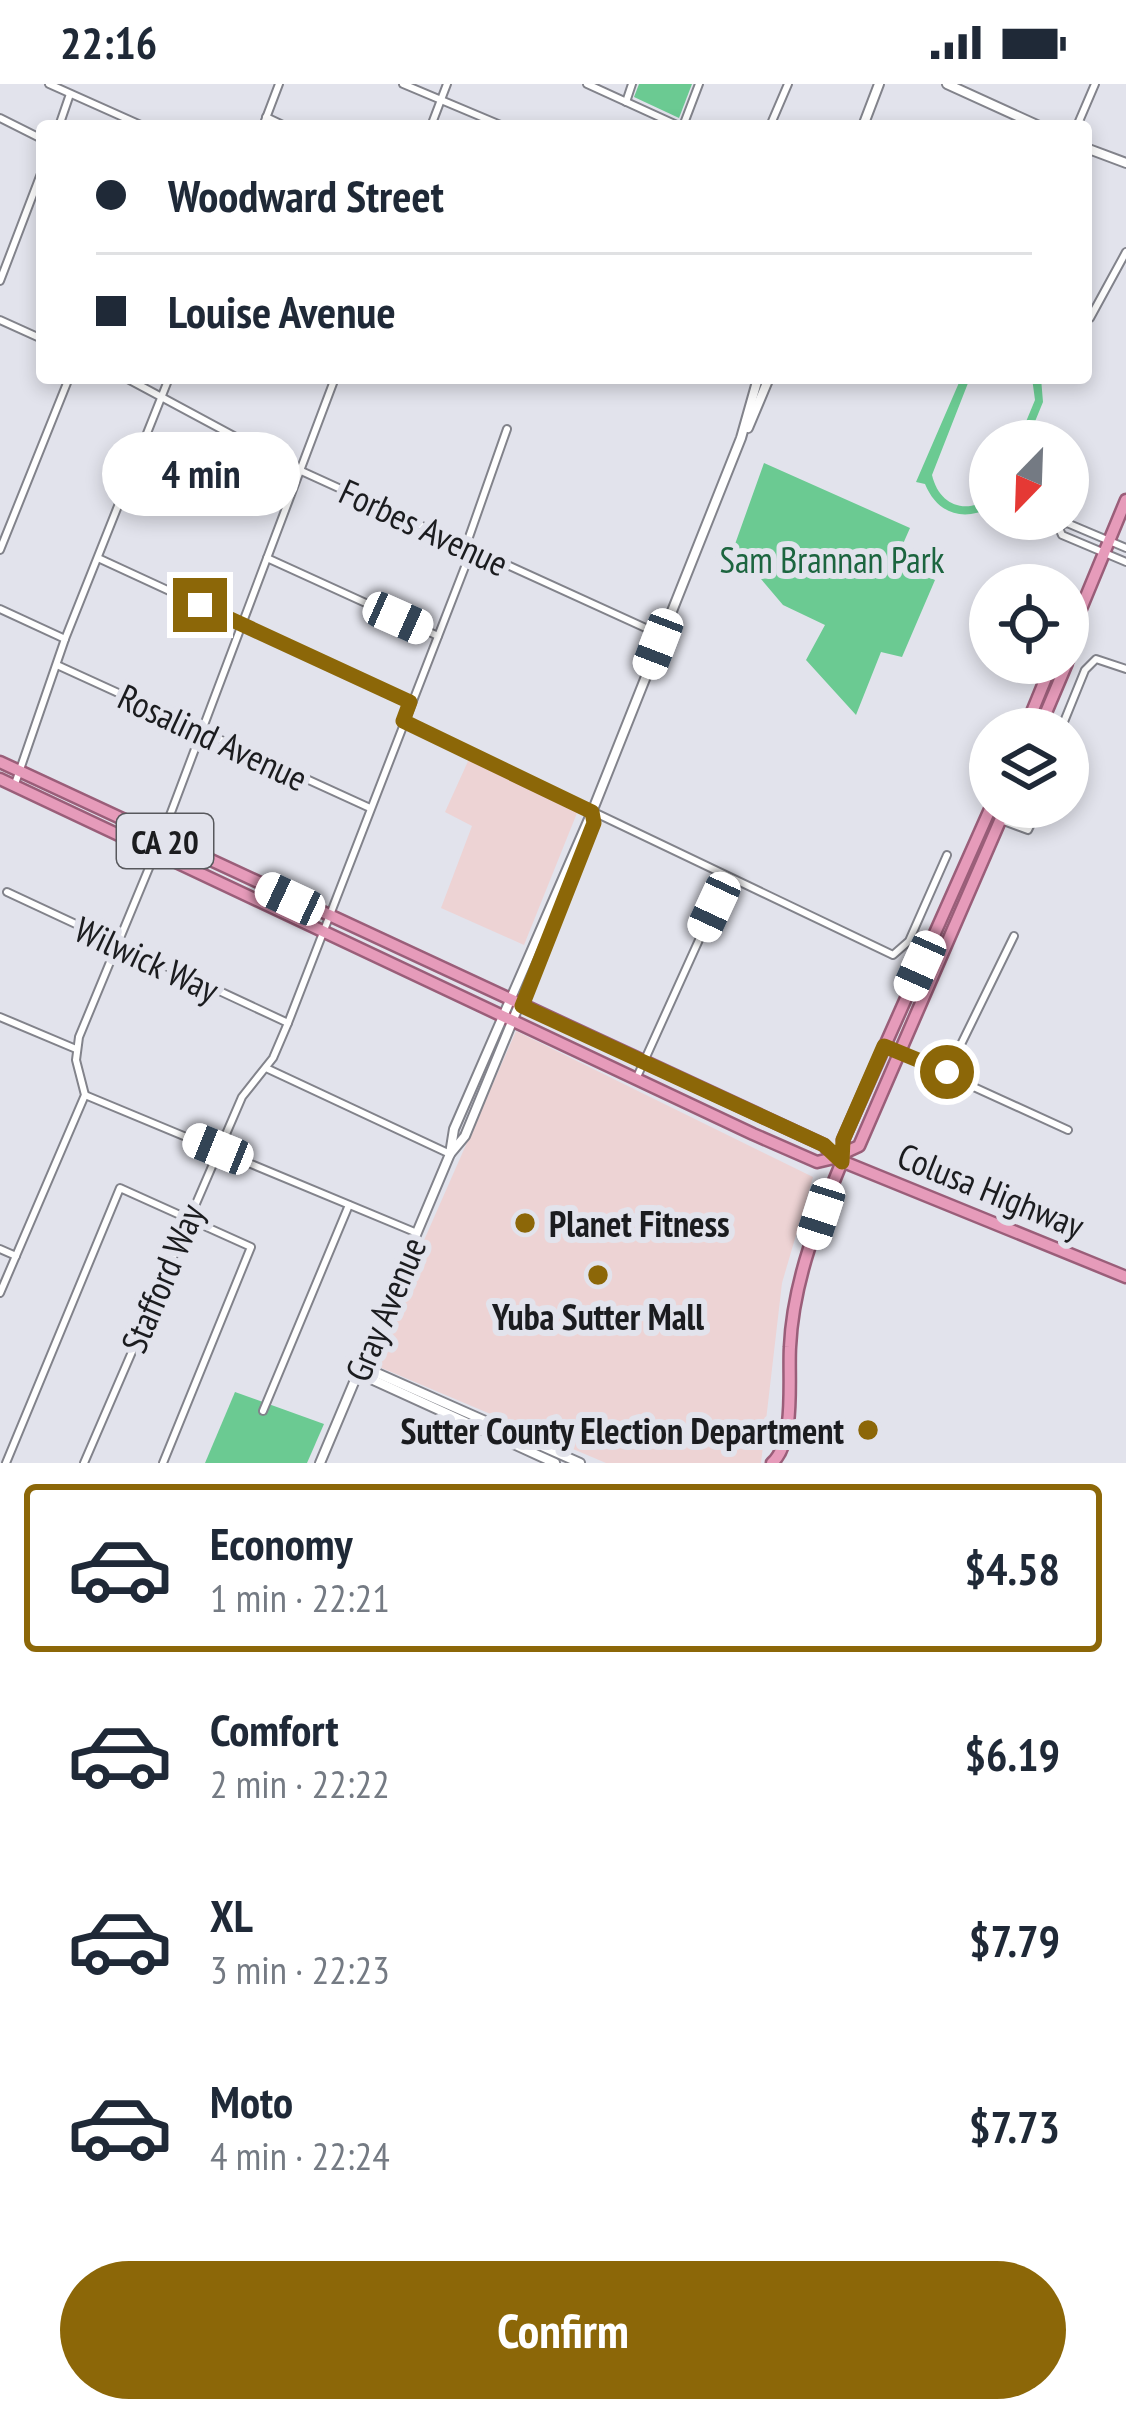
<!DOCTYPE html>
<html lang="en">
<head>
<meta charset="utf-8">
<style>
  body { margin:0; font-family:"PT Sans Narrow",sans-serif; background:#f6f6f7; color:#1f2937; height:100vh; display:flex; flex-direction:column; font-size:45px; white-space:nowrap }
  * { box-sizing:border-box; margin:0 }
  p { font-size:39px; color:#747a83 }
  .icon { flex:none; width:66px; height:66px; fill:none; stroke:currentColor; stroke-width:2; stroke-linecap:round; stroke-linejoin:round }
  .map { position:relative; height:1379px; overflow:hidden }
  .panel { display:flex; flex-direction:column; background:#fff; flex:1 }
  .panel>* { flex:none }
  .top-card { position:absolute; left:36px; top:36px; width:1056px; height:264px; border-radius:12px; box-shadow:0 6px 18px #0003; display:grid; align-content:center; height:264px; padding:0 60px; background:#fff }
  .needle { width:78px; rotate:203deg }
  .controls { position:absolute; left:969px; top:336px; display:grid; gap:24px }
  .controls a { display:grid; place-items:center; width:120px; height:120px; border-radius:50%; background:#fff; box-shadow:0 6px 18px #0003; font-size:60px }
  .end { position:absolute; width:54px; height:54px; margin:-27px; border:15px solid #8c6708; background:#fff; box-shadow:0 0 0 6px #fff }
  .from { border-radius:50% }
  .bubble { position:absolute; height:84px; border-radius:42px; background:#fff; box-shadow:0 6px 18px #0003; font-size:39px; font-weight:600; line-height:84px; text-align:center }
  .car { position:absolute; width:36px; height:72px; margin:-36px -18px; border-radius:15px; box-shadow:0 0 9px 3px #0007; background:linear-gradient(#fff 24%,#345 0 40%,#fff 0 76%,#345 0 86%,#fff 0) }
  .top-card b { display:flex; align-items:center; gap:42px; height:114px; font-size:45px }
  .top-card b+b { border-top:3px solid #e0e1e3 }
  .top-card i { width:30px; height:30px; background:#1f2937 }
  ul { padding:21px 0 0; list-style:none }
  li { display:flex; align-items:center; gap:36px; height:168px; margin:0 24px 18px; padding:0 36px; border:6px solid transparent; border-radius:12px }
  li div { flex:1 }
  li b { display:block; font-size:45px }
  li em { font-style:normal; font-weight:600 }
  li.current { border-color:#8c6708 }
  li>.icon { width:108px; height:108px; stroke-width:1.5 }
  .button { display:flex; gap:24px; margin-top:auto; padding:24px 60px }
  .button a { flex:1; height:138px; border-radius:72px; background:#8c6708; color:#fff; font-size:48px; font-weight:600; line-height:138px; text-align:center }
  .status { display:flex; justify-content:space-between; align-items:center; height:84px; padding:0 60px; background:#fff; direction:ltr }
  .status svg { height:33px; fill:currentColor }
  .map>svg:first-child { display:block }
</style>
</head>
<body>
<div class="status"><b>22:16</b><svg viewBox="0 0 49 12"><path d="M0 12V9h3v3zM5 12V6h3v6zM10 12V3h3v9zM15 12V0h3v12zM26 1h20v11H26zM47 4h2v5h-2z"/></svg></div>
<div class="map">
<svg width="1126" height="1379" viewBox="0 0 1126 1379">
  <rect width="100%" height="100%" fill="#e2e3ec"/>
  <g fill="#edd3d4">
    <path d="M469,675l108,54 -53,132 -83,-37 31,-82 -27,-14z"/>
    <path d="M516,947l297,146 -31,106 -21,180h-155l-236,-100z"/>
  </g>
  <g fill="#6bca92">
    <path d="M639,0h53l-13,34 -45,-21z"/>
    <path d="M961,294h9l-38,97c7,30 33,40 58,23v10c-28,14 -53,5 -65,-24l-9,-2z"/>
    <path d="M1032,294h9l2,24 -16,39h-9l17,-41z"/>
    <path d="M764,379l146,65 -15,34 40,18 -33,77 -21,-5 -25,63 -50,-55 19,-35 -42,-20 -49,-58z"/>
    <path d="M235,1308l89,32 -17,39h-102z"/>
  </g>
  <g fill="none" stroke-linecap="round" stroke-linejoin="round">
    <g stroke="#82838b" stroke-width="10">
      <g id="minor">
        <path d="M49,0l94,42"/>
        <path d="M403,0l100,42"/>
        <path d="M587,0l92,42"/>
        <path d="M626,18l6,-18"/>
        <path d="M266,33l19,9"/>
        <path d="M0,34l42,21"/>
        <path d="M59,42l11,-32"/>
        <path d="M263,42l16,-42"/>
        <path d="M683,42l16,-42"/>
        <path d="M770,42l18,-42"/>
        <path d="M1077,42l18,-42"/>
        <path d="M0,197l42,-110"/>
        <path d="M1090,234l36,-66"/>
        <path d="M0,236l42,19"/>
        <path d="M126,294l160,86 375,171"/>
        <path d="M1058,442l4,9 64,27"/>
        <path d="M1058,442l9,-3 59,25"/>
        <path d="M0,466l69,-172"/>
        <path d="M98,474l312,144"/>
        <path d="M267,474l171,78"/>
        <path d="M0,525l65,30"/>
        <path d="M57,581l313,143"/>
        <path d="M403,637l490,234 16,-14 38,-86"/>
        <path d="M1061,645l24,-59 11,-11 30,10"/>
        <path d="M15,700l50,-145 104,-261"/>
        <path d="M1001,736l27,10 11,-23"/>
        <path d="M7,808l281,131"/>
        <path d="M0,933l76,32"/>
        <path d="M884,962l184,84"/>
        <path d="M266,984l184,86"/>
        <path d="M947,989l67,-137"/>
        <path d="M637,993l90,-199"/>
        <path d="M85,1011l332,138"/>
        <path d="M0,1165l16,7"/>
        <path d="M263,1327l86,-206"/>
        <path d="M6,1379l114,-275 131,59 -88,216"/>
        <path d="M84,1379l158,-366 31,-39 15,-35 180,-464 1,-22 38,-108"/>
      </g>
    </g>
    <g stroke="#82838b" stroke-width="10">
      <g id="tertiary">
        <path d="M431,42l16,-42"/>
        <path d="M0,1209l85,-198 -9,-35 3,-23 82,-198 174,-461"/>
      </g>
    </g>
    <g stroke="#82838b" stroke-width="12">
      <g id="secondary">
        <path d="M947,0l92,42"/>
        <path d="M863,42l16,-42"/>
        <path d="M1086,64l40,15"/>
        <path d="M748,344l21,-50"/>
        <path d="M450,1070l4,-25 138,-317 149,-374 17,-60"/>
        <path d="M361,1282l219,97"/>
        <path d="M358,1289l197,90"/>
        <path d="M320,1379l130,-309 15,-18 129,-313 -2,-10"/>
      </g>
    </g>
    <g stroke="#9a5e79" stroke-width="15">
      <g id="trunk">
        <path d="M1068,576l11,-25 -1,-19 48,-116"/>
        <path d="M1025,645l27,-66"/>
        <path d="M1039,645l28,-66"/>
        <path d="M0,678l824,383 10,13 292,119"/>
        <path d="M0,695l753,355 64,28 17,-4"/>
        <path d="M846,1068l13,-6 147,-339"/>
        <path d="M772,1379c24,-21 16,-86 18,-116 3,-68 30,-133 56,-195l-3,-12 148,-333"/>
      </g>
    </g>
    <use href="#minor" stroke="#fff" stroke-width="6"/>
    <use href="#tertiary" stroke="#fff" stroke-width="6"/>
    <use href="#secondary" stroke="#fff" stroke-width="8"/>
    <use href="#trunk" stroke="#e69bba" stroke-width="10"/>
  </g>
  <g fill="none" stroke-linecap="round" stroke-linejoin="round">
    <path stroke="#8c6708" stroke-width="15" d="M200,521l210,97 -7,19 189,91 2,11 -72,183 302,139 18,17 1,-22 41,-94 63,26"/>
  </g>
  <g fill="#8c6708" stroke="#e2e3ec" stroke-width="4.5">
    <circle cx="525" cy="1139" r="12"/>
    <circle cx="598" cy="1191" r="12"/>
    <circle cx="868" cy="1346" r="12"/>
  </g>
  <g text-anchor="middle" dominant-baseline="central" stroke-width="12" stroke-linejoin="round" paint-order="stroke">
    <rect fill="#e2e3ec" stroke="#57585c" stroke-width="3" x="117" y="730" width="96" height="54" rx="9"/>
    <g font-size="33" font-weight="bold" fill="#1b1c1f">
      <text x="165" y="757">CA 20</text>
    </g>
    <g font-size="36" fill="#1b1c1f" stroke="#e2e3ec">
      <text transform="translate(424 443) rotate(25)">Forbes Avenue</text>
      <text transform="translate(213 653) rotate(25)">Rosalind Avenue</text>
      <text transform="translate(147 875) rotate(25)">Wilwick Way</text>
      <text transform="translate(991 1106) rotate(22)">Colusa Highway</text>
      <text transform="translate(162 1194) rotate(-67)">Stafford Way</text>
      <text transform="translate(385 1225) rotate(-67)">Gray Avenue</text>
    </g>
    <g font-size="36" fill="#1c653f" stroke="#e2e3ec">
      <text x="832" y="475">Sam Brannan Park</text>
    </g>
    <g font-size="36" font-weight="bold" fill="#1b1c1f" stroke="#e2e3ec" text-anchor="start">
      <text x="549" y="1139">Planet Fitness</text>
      <text x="598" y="1232" text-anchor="middle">Yuba Sutter Mall</text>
      <text x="844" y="1346" text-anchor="end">Sutter County Election Department</text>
    </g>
  </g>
</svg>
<div class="controls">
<a><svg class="needle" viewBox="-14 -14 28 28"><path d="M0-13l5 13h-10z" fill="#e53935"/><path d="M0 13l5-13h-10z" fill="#747a83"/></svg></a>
<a><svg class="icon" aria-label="locate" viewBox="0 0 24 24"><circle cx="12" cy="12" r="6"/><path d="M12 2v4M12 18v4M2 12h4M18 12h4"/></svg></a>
<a><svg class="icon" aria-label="layers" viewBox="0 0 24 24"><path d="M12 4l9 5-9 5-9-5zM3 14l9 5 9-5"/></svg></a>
</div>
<i class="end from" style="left:947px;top:988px"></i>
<i class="end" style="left:200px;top:521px"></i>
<div class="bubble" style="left:102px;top:348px;width:198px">4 min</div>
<i class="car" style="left:398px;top:534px;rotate:114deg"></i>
<i class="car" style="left:658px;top:560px;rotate:201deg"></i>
<i class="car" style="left:290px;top:815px;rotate:295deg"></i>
<i class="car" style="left:714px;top:823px;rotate:205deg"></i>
<i class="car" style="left:920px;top:882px;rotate:204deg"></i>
<i class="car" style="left:218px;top:1065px;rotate:292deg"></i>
<i class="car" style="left:821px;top:1130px;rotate:198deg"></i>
<div class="top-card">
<b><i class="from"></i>Woodward Street</b>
<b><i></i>Louise Avenue</b>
</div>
</div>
<section class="panel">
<ul>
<li class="current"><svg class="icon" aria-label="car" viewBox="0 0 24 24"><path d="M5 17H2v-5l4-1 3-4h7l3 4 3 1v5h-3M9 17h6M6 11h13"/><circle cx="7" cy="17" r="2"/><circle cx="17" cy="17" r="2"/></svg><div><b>Economy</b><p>1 min · 22:21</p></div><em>$4.58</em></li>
<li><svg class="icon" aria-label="car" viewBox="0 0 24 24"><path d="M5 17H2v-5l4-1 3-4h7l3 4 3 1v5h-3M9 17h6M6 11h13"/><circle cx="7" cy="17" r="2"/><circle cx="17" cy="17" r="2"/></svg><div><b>Comfort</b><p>2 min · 22:22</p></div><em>$6.19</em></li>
<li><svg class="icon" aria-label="car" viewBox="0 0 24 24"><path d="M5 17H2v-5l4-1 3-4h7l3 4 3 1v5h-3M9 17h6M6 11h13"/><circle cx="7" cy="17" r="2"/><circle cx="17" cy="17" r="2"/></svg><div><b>XL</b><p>3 min · 22:23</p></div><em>$7.79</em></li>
<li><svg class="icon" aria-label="car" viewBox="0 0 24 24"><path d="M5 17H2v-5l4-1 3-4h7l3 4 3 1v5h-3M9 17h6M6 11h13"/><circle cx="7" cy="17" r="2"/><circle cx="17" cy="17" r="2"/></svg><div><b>Moto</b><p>4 min · 22:24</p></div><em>$7.73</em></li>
</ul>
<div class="button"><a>Confirm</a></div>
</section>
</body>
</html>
